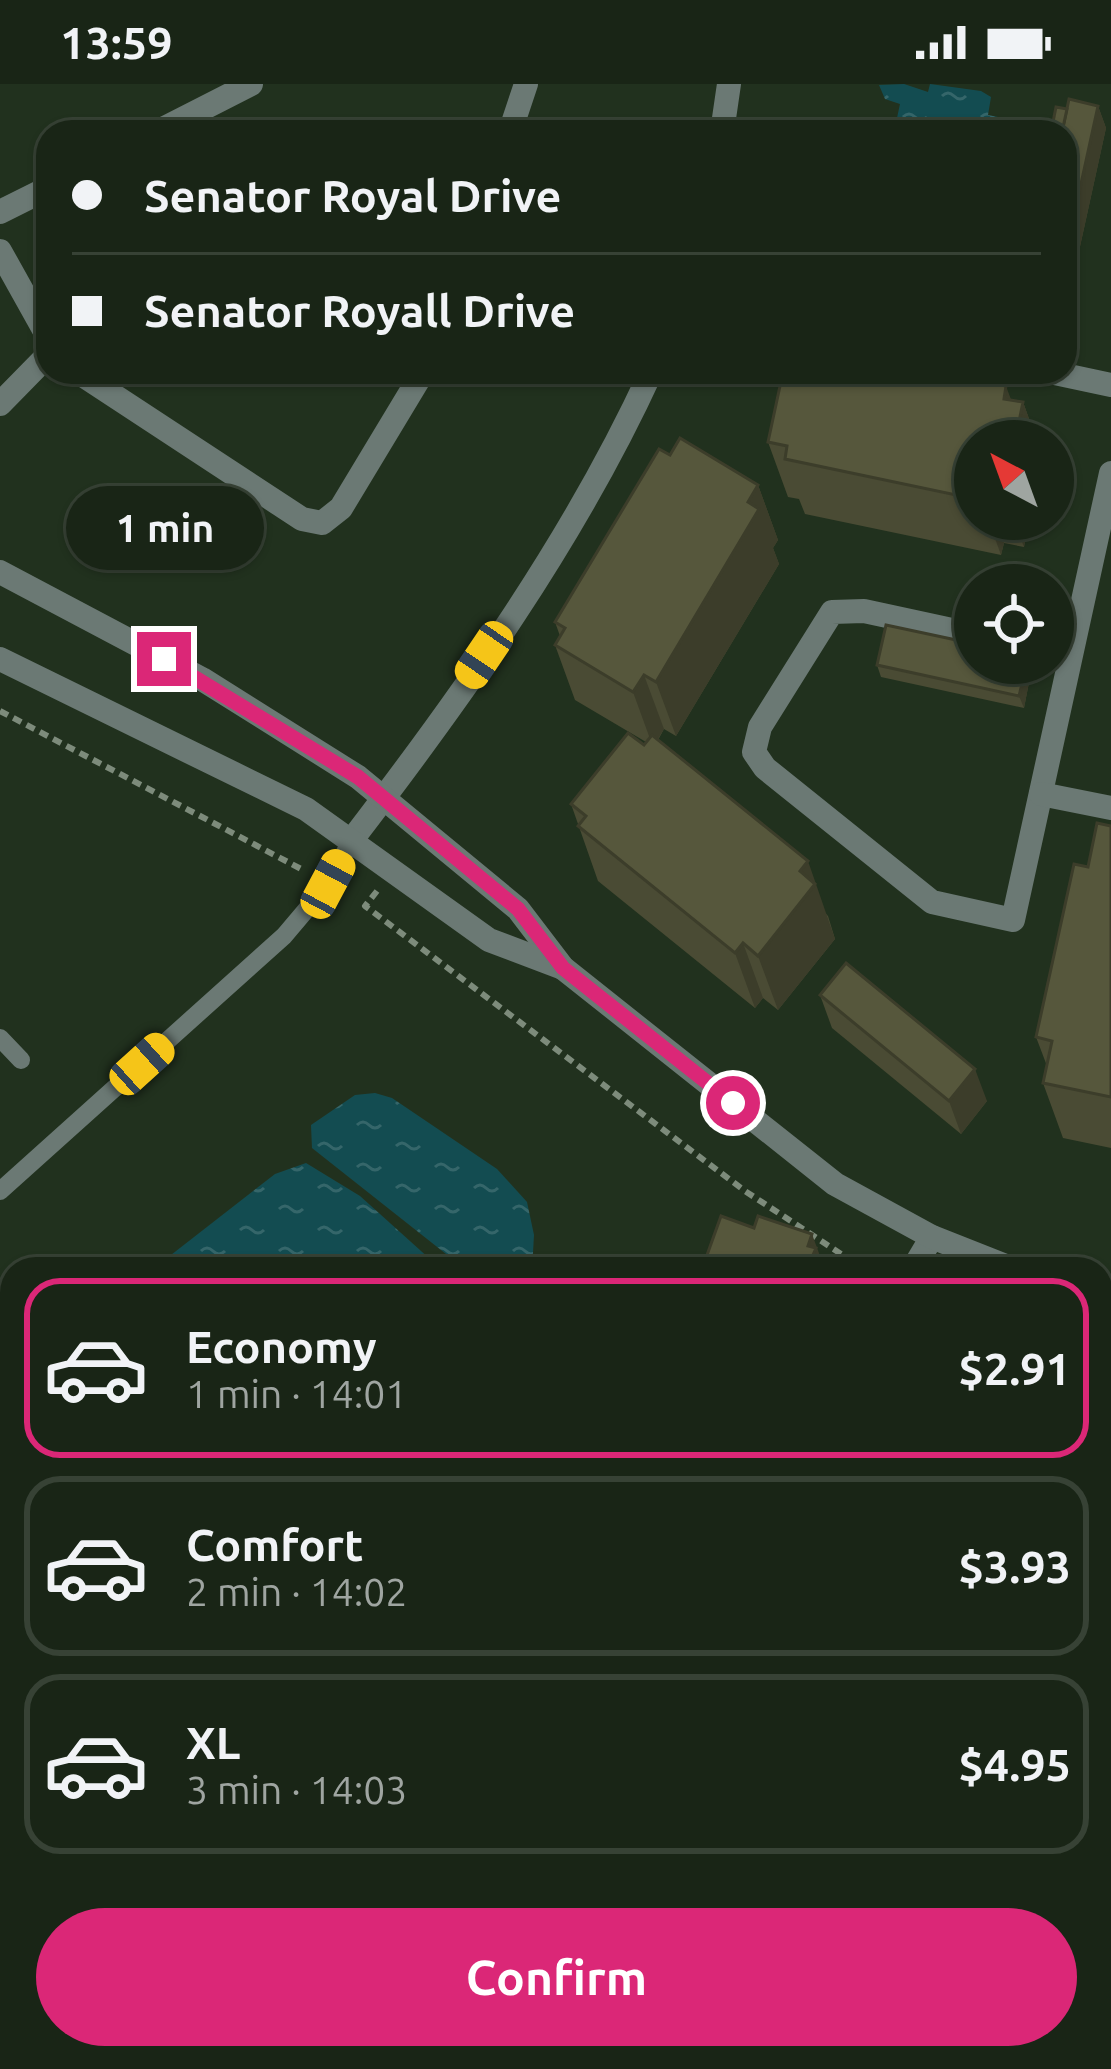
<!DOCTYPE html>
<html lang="en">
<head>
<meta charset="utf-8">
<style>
  body { margin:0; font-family:Ubuntu,sans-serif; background:#263123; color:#f1f3f6; height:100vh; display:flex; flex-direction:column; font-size:45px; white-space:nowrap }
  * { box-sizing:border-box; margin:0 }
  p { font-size:39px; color:#9fa5a1 }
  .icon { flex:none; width:66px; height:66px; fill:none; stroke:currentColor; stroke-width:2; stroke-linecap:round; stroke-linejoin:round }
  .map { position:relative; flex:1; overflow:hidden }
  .details { position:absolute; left:0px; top:1173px; width:1113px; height:813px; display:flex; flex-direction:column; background:#192516; border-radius:36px 36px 0 0; box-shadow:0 3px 9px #0004,0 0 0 3px #374235 }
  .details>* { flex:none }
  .banner { position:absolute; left:36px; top:36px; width:1041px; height:264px; border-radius:36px; box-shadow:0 3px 9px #0004,0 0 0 3px #374235; display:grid; align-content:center; height:264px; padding:0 36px; background:#192516 }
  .needle { width:78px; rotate:319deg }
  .controls { position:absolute; left:954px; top:336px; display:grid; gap:24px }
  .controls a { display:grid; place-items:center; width:120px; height:120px; border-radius:50%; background:#192516; box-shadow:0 3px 9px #0004,0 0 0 3px #374235; font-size:60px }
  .end { position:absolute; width:54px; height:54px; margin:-27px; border:15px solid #db2777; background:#fff; box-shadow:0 0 0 6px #fff }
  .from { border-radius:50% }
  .bubble { position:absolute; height:84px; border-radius:42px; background:#192516; box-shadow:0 3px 9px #0004,0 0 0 3px #374235; font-size:39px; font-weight:700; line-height:84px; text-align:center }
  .car { position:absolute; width:36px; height:72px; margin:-36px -18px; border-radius:15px; box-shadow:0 0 9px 3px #0007; background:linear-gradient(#f5c518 24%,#345 0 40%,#f5c518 0 76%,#345 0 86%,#f5c518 0) }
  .banner b { display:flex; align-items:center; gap:42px; height:114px; font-size:45px }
  .banner b+b { border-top:3px solid #374235 }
  .banner i { width:30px; height:30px; background:#f1f3f6 }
  ul { padding:21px 0 0; list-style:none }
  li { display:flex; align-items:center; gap:36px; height:180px; margin:0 24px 18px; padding:0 12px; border:6px solid #374235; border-radius:36px }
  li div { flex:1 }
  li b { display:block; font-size:45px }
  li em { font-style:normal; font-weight:700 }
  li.active { border-color:#db2777 }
  li>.icon { width:108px; height:108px; stroke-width:1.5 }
  .action { display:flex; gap:24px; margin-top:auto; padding:24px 36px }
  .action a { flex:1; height:138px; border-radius:72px; background:#db2777; color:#fff; font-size:48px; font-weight:700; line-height:138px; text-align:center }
  .status { display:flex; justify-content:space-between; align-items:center; height:84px; padding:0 60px; background:#192516; direction:ltr }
  .status svg { height:33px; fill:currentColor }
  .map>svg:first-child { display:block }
</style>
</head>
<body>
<div class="status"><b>13:59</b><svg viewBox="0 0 49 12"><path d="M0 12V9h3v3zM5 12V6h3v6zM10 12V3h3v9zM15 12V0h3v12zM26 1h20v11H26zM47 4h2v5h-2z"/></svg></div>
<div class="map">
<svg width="1111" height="1985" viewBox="0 0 1111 1985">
  <defs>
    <pattern id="forest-crowns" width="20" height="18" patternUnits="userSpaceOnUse" patternTransform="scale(3)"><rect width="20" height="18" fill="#4e3c1e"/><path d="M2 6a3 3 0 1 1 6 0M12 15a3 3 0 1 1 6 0" fill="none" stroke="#68593f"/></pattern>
    <pattern id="water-ripples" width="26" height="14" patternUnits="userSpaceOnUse" patternTransform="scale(3)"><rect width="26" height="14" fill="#134c51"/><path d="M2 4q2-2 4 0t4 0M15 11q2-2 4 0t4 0" fill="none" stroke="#35666a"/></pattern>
  </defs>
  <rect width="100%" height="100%" fill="#21311e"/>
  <path fill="url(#forest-crowns)" d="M0,1365l12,14v595h322l7,11h-341z"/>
  <g fill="url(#water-ripples)">
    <path d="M904,0l24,8 2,-8 51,7 10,6 -3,18 40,8 -2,9h-132l6,-28 -15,-5 -6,-14z"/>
    <path d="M375,1009l17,5 105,71 30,33 7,33 -2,34h-67l-153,-121 -1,-23 44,-30z"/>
    <path d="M306,1079l54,33 81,73h-288l122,-95z"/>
  </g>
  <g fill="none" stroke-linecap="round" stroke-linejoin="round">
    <g stroke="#7d8b7b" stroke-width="6" stroke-dasharray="9 6" stroke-linecap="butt">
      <path d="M0,627l305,160"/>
      <path d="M377,807l-12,15 380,285 119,78"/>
      <path d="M0,1302l12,12"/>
    </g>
    <g stroke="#6b7974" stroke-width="18">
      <path d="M0,954l21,22"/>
      <path d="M0,1107l284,-255 44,-52 23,-43"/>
    </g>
    <g stroke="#6b7974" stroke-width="24">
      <path d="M157,48l94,-48"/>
      <path d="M510,48l16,-48"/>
      <path d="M722,48l7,-48"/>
      <path d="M0,128l48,-24"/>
      <path d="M0,167l48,86"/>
      <path d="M78,288l224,147 20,4 19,-15 82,-136"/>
      <path d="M1050,288l61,13"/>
      <path d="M0,320l48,-49"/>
      <path d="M975,551l-111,-24 -32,1 -72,115 -6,25 11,16 167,134 81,18 98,-447"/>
      <path d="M1041,710l70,14"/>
      <path d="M351,757c112,-146 223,-301 300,-469"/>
      <path d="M913,1185l19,-32"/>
      <path d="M1101,1514l10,2"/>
    </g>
    <g stroke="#6b7974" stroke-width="24">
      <path d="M0,488l202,107 156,98 160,132 45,59 272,216 97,53 81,32"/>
      <path d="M0,575l306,150 183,131 74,28"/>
      <path d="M1101,1208l10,1"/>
    </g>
  </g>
  <g fill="#4a4b34">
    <path d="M1098,22l8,22 -34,155 -7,-1 2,-173z"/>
    <path d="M1011,316l12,2 14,39h-62v78h54l-5,28 -20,-4 -3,12 -196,-41 -6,-15 -11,-2 -20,-55z"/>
    <path d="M670,371l88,30 20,55 -5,8 6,16 -103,172 -12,-7 -6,11 170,176 7,23 -57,71 -15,-12 -8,10 -157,-127 -27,-77 75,-62 -71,-42 -20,-55 5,-9 -5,-14z"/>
    <path d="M877,581l155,2 -8,41 -143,-31z"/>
    <path d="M1111,742v322l-48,-10 -20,-55 4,-17 -11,-29z"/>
    <path d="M820,911l167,106 -26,33 -129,-106z"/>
    <path d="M1101,1259l10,3v168l-10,-2z"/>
  </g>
  <g fill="#3c3d2a">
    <path d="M1098,22l8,22 -34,155 -7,-20v-6z"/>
    <path d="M1006,302l13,35 4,-19 14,39h-22l-11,-42z"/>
    <path d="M758,401l20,55 -5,8 6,16 -103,172 -20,-54z"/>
    <path d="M988,435h7l9,24 -3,12z"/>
    <path d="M1013,435h16l-5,28z"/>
    <path d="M1027,579h4l1,4 -8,41 -5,-12z"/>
    <path d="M644,591l20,54 -11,18 -20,-55z"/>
    <path d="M808,777l27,78 -57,71 -20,-54 42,-85z"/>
    <path d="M743,859l20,55 -8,10 -20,-55z"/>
    <path d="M975,985l12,32 -26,33 -12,-33z"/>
    <path d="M812,1150l12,33v2h-17l1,-23z"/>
  </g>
  <g fill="#56573c" stroke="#3c3d2a" stroke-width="3">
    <path d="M1069,15l29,7 -33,151v-125h-3z"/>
    <path d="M1056,23l11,2 -5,23h-11z"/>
    <path d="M783,288h157l66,14 -2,13 19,3 -8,39h-40v58l-190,-40 2,-13 -19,-4z"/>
    <path d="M680,354l78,47 -10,17 11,7 -103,173 -12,-7 -11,17 -78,-47 10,-17 -10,-6 104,-173 11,6z"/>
    <path d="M886,541l89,19v19h52l-8,33 -142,-31z"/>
    <path d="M628,649l16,12 8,-10 156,126 -8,10 15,13 -57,72 -15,-13 -8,10 -157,-127 8,-10 -15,-12z"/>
    <path d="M1097,739l14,3v271l-68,-14 9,-42 -16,-4 38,-173 14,3z"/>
    <path d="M846,879l129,106 -26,32 -129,-106z"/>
    <path d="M721,1132l33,12 4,-12 54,18 -4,12 8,2 -9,21h-105z"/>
    <path d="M1101,1259l10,3v117l-10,-2z"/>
  </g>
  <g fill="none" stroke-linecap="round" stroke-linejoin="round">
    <path stroke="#db2777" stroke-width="15" d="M164,575l194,118 160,132 45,59 170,135"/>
  </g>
</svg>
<div class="controls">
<a><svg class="needle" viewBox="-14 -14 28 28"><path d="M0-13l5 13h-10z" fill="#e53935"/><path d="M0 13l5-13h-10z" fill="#9fa5a1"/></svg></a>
<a><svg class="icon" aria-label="locate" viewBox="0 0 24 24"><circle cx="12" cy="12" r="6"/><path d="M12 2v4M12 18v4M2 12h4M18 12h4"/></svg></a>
</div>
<i class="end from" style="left:733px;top:1019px"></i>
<i class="end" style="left:164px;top:575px"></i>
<div class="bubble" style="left:66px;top:402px;width:198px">1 min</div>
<i class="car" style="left:484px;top:571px;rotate:214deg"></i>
<i class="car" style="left:328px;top:800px;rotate:28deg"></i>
<i class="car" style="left:142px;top:980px;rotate:48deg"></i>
<div class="banner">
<b><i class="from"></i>Senator Royal Drive</b>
<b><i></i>Senator Royall Drive</b>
</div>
<section class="details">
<ul>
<li class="active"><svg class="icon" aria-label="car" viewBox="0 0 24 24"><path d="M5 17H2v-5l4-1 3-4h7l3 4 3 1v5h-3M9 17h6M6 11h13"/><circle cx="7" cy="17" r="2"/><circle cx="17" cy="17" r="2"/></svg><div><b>Economy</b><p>1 min · 14:01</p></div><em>$2.91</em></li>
<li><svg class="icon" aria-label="car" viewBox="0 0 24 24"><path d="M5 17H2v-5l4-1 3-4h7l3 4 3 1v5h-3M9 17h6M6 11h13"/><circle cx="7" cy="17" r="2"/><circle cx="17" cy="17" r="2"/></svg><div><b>Comfort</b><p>2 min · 14:02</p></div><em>$3.93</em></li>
<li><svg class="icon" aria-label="car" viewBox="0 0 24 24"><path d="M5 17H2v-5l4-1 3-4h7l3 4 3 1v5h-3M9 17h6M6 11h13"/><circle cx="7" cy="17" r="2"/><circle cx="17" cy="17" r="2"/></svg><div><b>XL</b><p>3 min · 14:03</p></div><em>$4.95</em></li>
</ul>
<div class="action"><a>Confirm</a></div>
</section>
</div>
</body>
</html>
